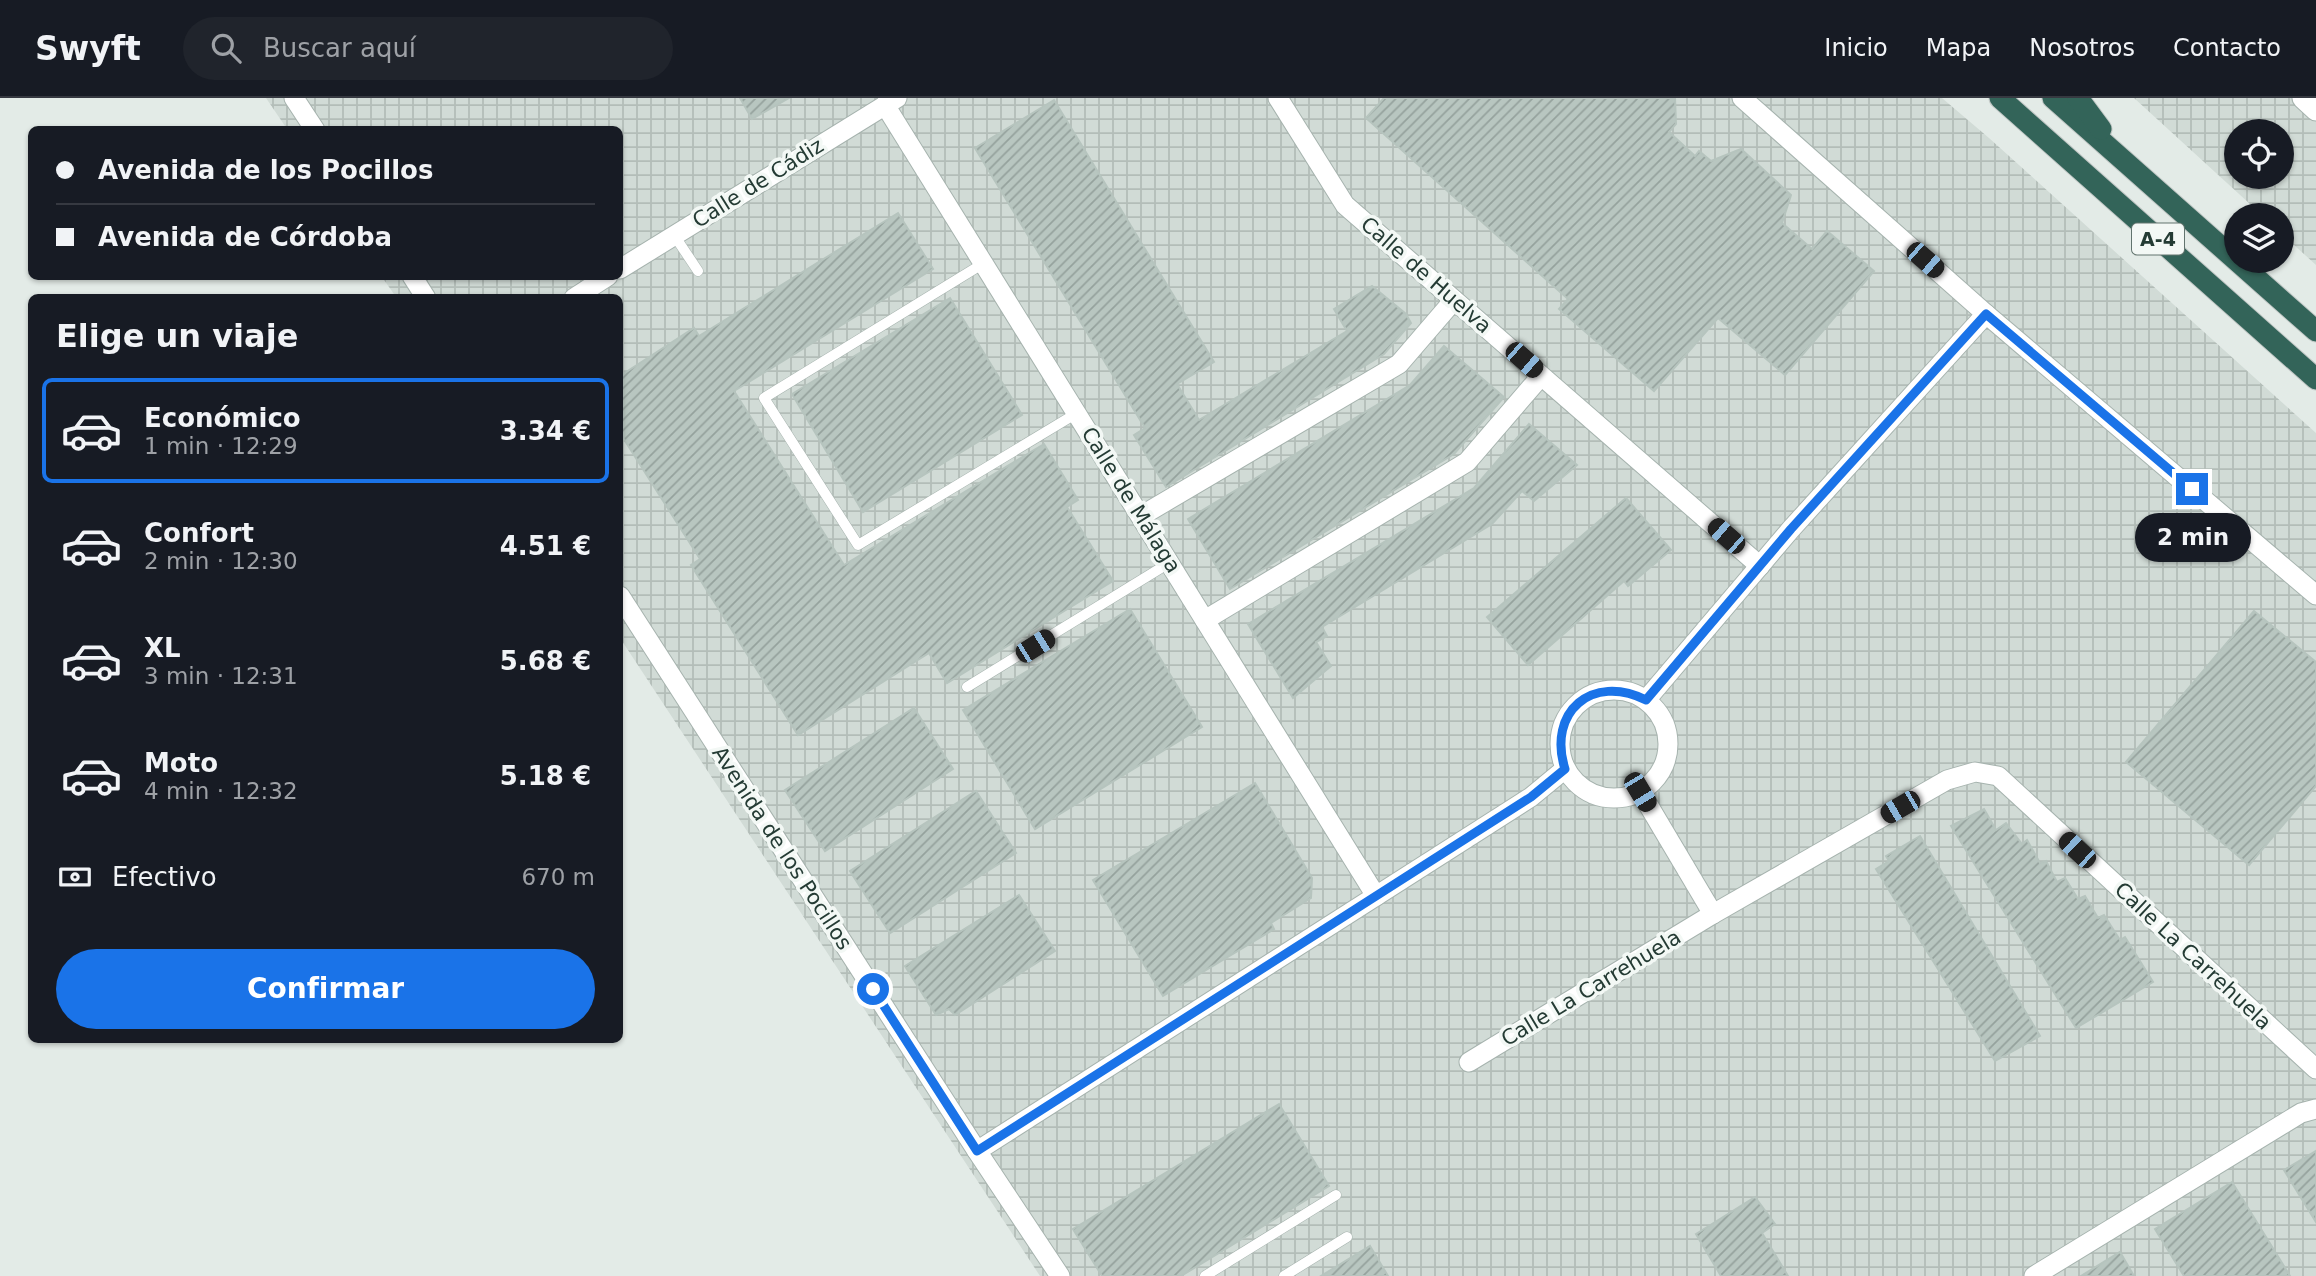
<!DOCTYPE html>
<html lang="es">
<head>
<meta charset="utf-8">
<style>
  body { margin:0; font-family:"DejaVu Sans",sans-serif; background:#20242c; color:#f1f3f6; height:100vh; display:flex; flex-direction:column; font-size:26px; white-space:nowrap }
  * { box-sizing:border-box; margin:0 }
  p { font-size:23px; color:#9ea1a6 }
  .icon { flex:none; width:38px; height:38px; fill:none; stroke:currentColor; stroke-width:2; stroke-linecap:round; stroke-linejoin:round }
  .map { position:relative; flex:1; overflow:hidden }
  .panel { position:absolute; left:28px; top:196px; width:595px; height:749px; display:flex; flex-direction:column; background:#171b24; border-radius:10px; box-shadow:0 2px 5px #0004 }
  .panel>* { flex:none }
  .guide { position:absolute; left:28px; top:28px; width:595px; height:154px; border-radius:10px; box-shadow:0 2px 5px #0004; display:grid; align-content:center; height:154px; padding:0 28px; background:#171b24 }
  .fabs { position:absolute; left:2224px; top:21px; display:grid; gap:14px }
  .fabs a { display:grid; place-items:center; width:70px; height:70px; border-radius:50%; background:#171b24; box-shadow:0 2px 5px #0004; font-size:35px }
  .end { position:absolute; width:32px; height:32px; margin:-16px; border:9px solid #1a73e8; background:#fff; box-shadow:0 0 0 4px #fff }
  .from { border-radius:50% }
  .bubble { position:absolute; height:49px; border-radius:24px; background:#171b24; box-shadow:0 2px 5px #0004; font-size:23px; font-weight:700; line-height:49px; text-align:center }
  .car { position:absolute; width:21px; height:42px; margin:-21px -10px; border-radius:9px; box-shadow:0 0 5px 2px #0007; background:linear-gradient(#222 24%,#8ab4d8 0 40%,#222 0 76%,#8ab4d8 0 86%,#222 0) }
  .guide b { display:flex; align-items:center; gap:24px; height:66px; font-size:26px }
  .guide b+b { border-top:2px solid #363941 }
  .guide i { width:18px; height:18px; background:#f1f3f6 }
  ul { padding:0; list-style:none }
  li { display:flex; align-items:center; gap:21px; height:105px; margin:0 14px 10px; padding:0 14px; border:4px solid transparent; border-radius:10px }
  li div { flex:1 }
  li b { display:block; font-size:26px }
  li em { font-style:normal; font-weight:700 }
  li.selected { border-color:#1a73e8 }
  li>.icon { width:63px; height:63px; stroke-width:1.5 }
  h2 { padding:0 28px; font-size:32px; line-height:84px }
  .pay { display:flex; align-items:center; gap:18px; height:77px; padding:0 28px; font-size:26px }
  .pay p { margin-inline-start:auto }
  .action { display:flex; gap:14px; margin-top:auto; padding:14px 28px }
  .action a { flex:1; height:80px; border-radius:42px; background:#1a73e8; color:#fff; font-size:28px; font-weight:700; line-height:80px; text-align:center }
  header { display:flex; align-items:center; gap:42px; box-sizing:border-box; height:98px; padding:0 35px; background:#171b24; border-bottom:2px solid #363941 }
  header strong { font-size:33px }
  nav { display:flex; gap:38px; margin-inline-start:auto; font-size:24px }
  .search { width:490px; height:63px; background:#20242c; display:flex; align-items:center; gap:18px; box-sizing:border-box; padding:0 24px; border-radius:38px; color:#9ea1a6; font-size:26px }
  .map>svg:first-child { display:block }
</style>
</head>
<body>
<header>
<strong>Swyft</strong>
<div class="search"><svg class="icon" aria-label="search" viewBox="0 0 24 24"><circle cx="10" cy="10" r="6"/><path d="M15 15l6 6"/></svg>Buscar aquí</div>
<nav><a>Inicio</a><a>Mapa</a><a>Nosotros</a><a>Contacto</a></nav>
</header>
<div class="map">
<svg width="2316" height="1178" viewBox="0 0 2316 1178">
  <defs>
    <pattern id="industrial-grid" width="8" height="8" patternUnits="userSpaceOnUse" patternTransform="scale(1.75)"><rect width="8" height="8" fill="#d1dbd6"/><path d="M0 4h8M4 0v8" fill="none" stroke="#b3bdb8"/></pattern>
    <pattern id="building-hatch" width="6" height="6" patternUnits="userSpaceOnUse" patternTransform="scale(1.75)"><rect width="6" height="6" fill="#b8c6c0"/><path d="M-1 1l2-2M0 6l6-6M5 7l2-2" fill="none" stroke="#95a29d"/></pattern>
  </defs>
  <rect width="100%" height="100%" fill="#e3ebe7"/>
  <g fill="url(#industrial-grid)" fill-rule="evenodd">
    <path d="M266,0h1676l47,40 327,295v843h-1276l-420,-638v-340l-224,-1 -14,-20 238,-1v-146l-333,-1z"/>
    <path d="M2134,0h182v167l-34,-31v-19h-20zM2236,33h46v46h-46z"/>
  </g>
  <g fill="url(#building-hatch)" stroke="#b6c4be" stroke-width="2">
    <path d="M740,0h49l-37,21z"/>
    <path d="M1384,0h291l1,26 -7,8 26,24 4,-5 12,10 30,-12 50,46 -9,28 30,26 15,-18 47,40 -89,104 -67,-57 -64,73 -95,-82 9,-10 -202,-181z"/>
    <path d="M1054,2l160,262 -37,22 22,36 148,-89 -13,-22 38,-23 34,28 5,9 -27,31 -218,133 -32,-52 11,-7 -170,-280z"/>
    <path d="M898,115l35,56 -199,122 110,174 200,-121 34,56 -11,7 46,74 -166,102 -18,-30 -131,82 -107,-170 9,-6 -80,-126v-57l74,-48 5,8z"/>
    <path d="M950,200l72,117 -159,97 -71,-118z"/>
    <path d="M1444,248l60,51 -50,57 -224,135 -42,-70 222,-134z"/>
    <path d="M1529,326l48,41 -43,36 -12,-10 -30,33 -170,103 5,9 -11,6 15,24 -38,32 -45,-74 226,-136z"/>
    <path d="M1626,400l45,52 -43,36 -4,-5 -96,84 -41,-48z"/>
    <path d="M1130,511l72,118 -167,102 -72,-119z"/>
    <path d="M2254,513l62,51v124l-67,79 -123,-103z"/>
    <path d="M914,610l39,61 -128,82 -40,-61z"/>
    <path d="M1255,685l57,95 -1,20 -40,25 3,6 -111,67 -70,-116z"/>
    <path d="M976,693l40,62 -126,80 -40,-62z"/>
    <path d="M1984,711l12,21 10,-7 16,21 5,-4 13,23 6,-2 11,21 8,-4 13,21 7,-3 13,22 6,-3 16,25 5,-3 28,45 -77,46 -125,-202z"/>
    <path d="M1920,738l120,200 -45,25 -119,-192 13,-8 -3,-5z"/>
    <path d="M1019,797l36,56 -100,64 -6,-6 -13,6 -31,-49z"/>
    <path d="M1279,1006l50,82 -148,90h-79l-29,-47z"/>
    <path d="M2316,1053v71l-32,-52z"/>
    <path d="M2232,1084l58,94h-106l-29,-47z"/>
    <path d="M1755,1099l20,27 -13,9 26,43h-67l-25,-42z"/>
    <path d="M1370,1148l18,30h-67z"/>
    <path d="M2120,1154l14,24h-53z"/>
  </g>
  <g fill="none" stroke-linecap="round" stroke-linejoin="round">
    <g stroke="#a6b3ae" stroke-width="11">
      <g id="service">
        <path d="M674,137l24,36"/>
        <path d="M984,165l-220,135 94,147 219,-132"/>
        <path d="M967,589l202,-124"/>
        <path d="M1205,1178l131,-81"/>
        <path d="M1284,1178l63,-39"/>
      </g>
    </g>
    <g stroke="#a6b3ae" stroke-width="21">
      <g id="minor">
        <path d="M294,0l21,32"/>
        <path d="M1278,0l67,107 415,361"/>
        <path d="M1742,0l244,216 330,281"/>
        <path d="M885,7l491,791"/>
        <path d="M620,171l277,-171"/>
        <path d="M412,178l14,22"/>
        <path d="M574,200l34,-22"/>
        <path d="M1141,418l258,-152 55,-64"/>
        <path d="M620,498l357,555 83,125"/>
        <path d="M1205,522l262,-158 74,-86"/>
        <circle cx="1614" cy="646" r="54"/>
        <path d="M1646,602l145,-171 195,-215"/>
        <path d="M1640,693l73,123"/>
        <path d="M1469,964l244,-148 234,-134 28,-8 23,4 318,293"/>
        <path d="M977,1053l554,-354 34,-28"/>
        <path d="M2034,1178l267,-163 15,-4"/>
      </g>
    </g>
    <g stroke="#a6b3ae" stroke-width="23">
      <path id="tertiary" d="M2303,0l13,12"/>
    </g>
    <g stroke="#c2c8c6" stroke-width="23">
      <g id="motorway">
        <path d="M2000,0l316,281"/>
        <path d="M2053,0l263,233"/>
        <path d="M2078,0l23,31"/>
      </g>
    </g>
    <use href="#service" stroke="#fff" stroke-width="10"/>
    <use href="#minor" stroke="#fff" stroke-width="19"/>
    <use href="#tertiary" stroke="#fff" stroke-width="21"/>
    <use href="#motorway" stroke="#336459" stroke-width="21"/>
  </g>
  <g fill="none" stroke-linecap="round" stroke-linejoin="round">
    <path stroke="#1a73e8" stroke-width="9" d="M873,891l104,162 554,-354 34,-28c-18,-57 27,-96 81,-69l145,-171 195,-215 206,175"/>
  </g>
  <g text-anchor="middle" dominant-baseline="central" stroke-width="7" stroke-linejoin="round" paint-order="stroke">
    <rect fill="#f3f8f5" stroke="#62746e" stroke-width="2" x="2132" y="125.5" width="52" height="31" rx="5"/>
    <g font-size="19" font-weight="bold" fill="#243b34">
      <text x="2158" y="141">A-4</text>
    </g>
    <g font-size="21" fill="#243b34" stroke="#f3f8f5">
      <text transform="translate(758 85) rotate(-32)">Calle de Cádiz</text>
      <text transform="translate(1426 177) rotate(41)">Calle de Huelva</text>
      <text transform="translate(1131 402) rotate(58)">Calle de Málaga</text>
      <text transform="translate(782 750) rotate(57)">Avenida de los Pocillos</text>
      <text transform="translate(2193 858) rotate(43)">Calle La Carrehuela</text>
      <text transform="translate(1591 890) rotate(-31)">Calle La Carrehuela</text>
    </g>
  </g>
</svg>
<div class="fabs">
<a><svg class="icon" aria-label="locate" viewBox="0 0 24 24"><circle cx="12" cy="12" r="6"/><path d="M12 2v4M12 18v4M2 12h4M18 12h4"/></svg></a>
<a><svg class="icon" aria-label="layers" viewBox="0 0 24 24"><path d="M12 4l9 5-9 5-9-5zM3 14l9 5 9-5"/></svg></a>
</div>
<i class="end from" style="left:873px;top:891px"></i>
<i class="end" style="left:2192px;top:391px"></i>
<div class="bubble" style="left:2135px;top:415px;width:116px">2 min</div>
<i class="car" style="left:1925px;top:162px;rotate:131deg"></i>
<i class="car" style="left:1524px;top:262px;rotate:131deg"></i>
<i class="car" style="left:1726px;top:438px;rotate:311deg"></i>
<i class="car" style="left:1035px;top:548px;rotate:58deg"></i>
<i class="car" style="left:1640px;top:694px;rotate:149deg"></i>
<i class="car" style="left:1900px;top:709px;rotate:240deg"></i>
<i class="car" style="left:2077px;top:752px;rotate:313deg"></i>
<div class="guide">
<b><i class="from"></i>Avenida de los Pocillos</b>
<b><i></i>Avenida de Córdoba</b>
</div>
<section class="panel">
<h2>Elige un viaje</h2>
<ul>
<li class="selected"><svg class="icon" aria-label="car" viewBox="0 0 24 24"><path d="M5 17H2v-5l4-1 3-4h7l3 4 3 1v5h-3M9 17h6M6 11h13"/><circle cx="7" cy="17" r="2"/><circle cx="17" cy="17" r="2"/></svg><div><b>Económico</b><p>1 min · 12:29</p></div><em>3.34 €</em></li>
<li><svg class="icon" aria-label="car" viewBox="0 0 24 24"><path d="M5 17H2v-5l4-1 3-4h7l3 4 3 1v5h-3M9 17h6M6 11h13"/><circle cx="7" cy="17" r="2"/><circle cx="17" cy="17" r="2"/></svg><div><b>Confort</b><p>2 min · 12:30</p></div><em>4.51 €</em></li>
<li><svg class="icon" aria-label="car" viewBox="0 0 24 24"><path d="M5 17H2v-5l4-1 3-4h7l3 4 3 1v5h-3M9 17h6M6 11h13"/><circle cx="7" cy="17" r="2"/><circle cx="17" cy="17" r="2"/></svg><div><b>XL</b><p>3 min · 12:31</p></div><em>5.68 €</em></li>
<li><svg class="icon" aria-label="car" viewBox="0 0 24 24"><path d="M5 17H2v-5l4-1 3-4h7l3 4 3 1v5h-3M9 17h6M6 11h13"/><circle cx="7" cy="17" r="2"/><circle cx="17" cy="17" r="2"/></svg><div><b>Moto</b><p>4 min · 12:32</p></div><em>5.18 €</em></li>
</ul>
<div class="pay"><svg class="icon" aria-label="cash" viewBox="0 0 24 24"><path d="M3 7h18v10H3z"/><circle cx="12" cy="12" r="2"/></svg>Efectivo<p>670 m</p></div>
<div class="action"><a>Confirmar</a></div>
</section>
</div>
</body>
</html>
